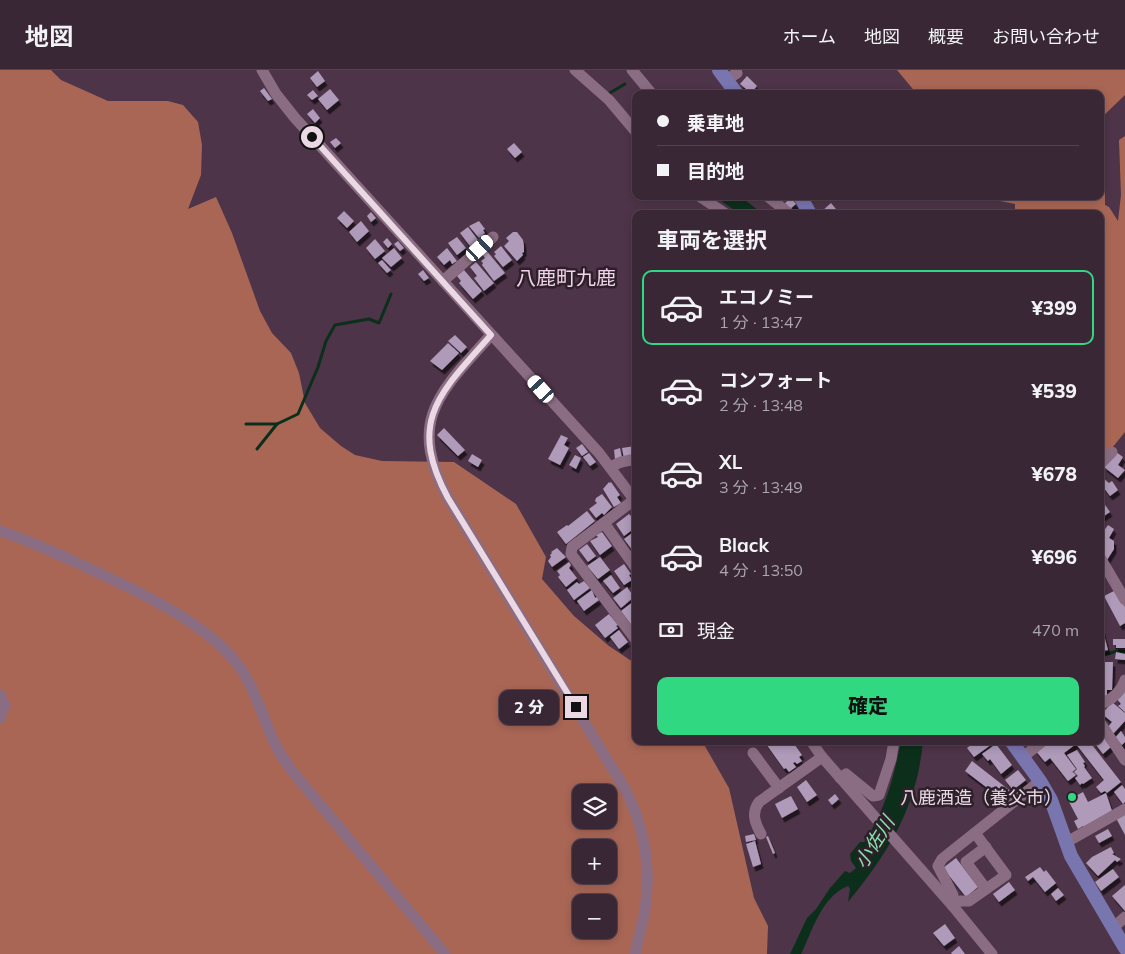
<!DOCTYPE html>
<html lang="ja">
<head>
<meta charset="utf-8">
<style>
  body { margin:0; font-family:Mulish,"Noto Sans JP",sans-serif; background:#453342; color:#f1f3f6; height:100vh; display:flex; flex-direction:column; font-size:19px; white-space:nowrap }
  * { box-sizing:border-box; margin:0 }
  p { font-size:16px; color:#aba5ad }
  .icon { flex:none; width:28px; height:28px; fill:none; stroke:currentColor; stroke-width:2; stroke-linecap:round; stroke-linejoin:round }
  .map { position:relative; flex:1; overflow:hidden }
  .panel { position:absolute; left:632px; top:140px; width:472px; height:535px; display:flex; flex-direction:column; background:#3a2736; border-radius:10px; box-shadow:0 2px 8px #0003,0 0 0 1px #544451 }
  .panel>* { flex:none }
  .hud { position:absolute; left:632px; top:20px; width:472px; height:110px; border-radius:10px; box-shadow:0 2px 8px #0003,0 0 0 1px #544451; display:grid; align-content:center; height:110px; padding:0 25px; background:#3a2736 }
  .buttons { position:absolute; left:572px; top:714px; display:grid; gap:10px }
  .buttons a { display:grid; place-items:center; width:45px; height:45px; border-radius:10px; background:#3a2736; box-shadow:0 2px 8px #0003,0 0 0 1px #544451; font-size:25px }
  .end { position:absolute; width:22px; height:22px; margin:-11px; border:6px solid #ead9e5; background:#111; box-shadow:0 0 0 2px #111 }
  .from { border-radius:50% }
  .bubble { position:absolute; height:35px; border-radius:10px; background:#3a2736; box-shadow:0 2px 8px #0003,0 0 0 1px #544451; font-size:16px; font-weight:800; line-height:35px; text-align:center }
  .car { position:absolute; width:15px; height:30px; margin:-15px -8px; border-radius:6px; box-shadow:0 0 4px 1px #0007; background:linear-gradient(#fff 24%,#345 0 40%,#fff 0 76%,#345 0 86%,#fff 0) }
  .hud b { display:flex; align-items:center; gap:18px; height:48px; font-size:19px }
  .hud b+b { border-top:1px solid #544451 }
  .hud i { width:12px; height:12px; background:#f1f3f6 }
  ul { padding:0; list-style:none }
  li { display:flex; align-items:center; gap:15px; height:75px; margin:0 10px 8px; padding:0 15px; border:2px solid transparent; border-radius:10px }
  li div { flex:1 }
  li b { display:block; font-size:19px }
  li em { font-style:normal; font-weight:800 }
  li.current { border-color:#31d882 }
  li>.icon { width:45px; height:45px; stroke-width:1.5 }
  h2 { padding:0 25px; font-size:22px; line-height:60px }
  .pay { display:flex; align-items:center; gap:12px; height:55px; padding:0 25px; font-size:19px }
  .pay p { margin-inline-start:auto }
  .cta { display:flex; gap:10px; margin-top:auto; padding:10px 25px }
  .cta a { flex:1; height:58px; border-radius:10px; background:#31d882; color:#111; font-size:20px; font-weight:800; line-height:58px; text-align:center }
  header { display:flex; align-items:center; gap:30px; box-sizing:border-box; height:70px; padding:0 25px; background:#3a2736; border-bottom:1px solid #544451 }
  header strong { font-size:24px }
  nav { display:flex; gap:28px; margin-inline-start:auto; font-size:18px }
  .map>svg:first-child { display:block }
</style>
</head>
<body>
<header>
<strong>地図</strong>
<nav><a>ホーム</a><a>地図</a><a>概要</a><a>お問い合わせ</a></nav>
</header>
<div class="map">
<svg width="1125" height="884" viewBox="0 0 1125 884">
  <defs>
    <filter id="shadow"><feDropShadow dx="2.5" dy="4.5" stdDeviation="0" flood-color="#0009"/></filter>
  </defs>
  <rect width="100%" height="100%" fill="#4e3448"/>
  <g fill="#a96655" fill-rule="evenodd">
    <path d="M0,0h51l10,10 47,21h60l15,4 15,17 4,23 -1,30 -13,34 28,-12 16,36 28,78 12,22 19,20 8,20 6,30 15,25 21,18 14,9 27,6 72,1 62,42 30,53 -4,22 32,37 35,30 27,18v77h66l27,47 25,110 14,28 -1,28h-767zM581,722h28v28h-28zM581,778h28v27h-28zM581,832h28v28h-28z"/>
    <path d="M897,0h228v25l-24,23v-24h-184z"/>
    <path d="M1125,66v296l-22,27 -2,-1v-244h-86v-10l-15,-3 -4,-5h105v-40l4,7v42l4,2 9,14 3,-26 -2,-55z"/>
  </g>
  <g fill="#0c2f1b">
    <path d="M714,126h26l23,18h-23z"/>
    <path d="M901,671h22c-6,66 -34,111 -75,161l2,-13 -2,-3c-27,11 -35,44 -47,68h-11l17,-36 9,-9 14,-21 15,-17 5,2 6,-5 -5,-7 -1,-7 10,-12h4c21,-31 30,-65 37,-101z"/>
  </g>
  <g fill="none" stroke-linecap="round" stroke-linejoin="round">
    <g stroke="#0c2f1b" stroke-width="3">
      <path d="M608,24l17,-10"/>
      <path d="M246,354h31"/>
      <path d="M257,379l20,-25 21,-10 20,-47 8,-26 9,-16 34,-6 10,4 12,-29"/>
      <path d="M1101,586l16,-5 8,1"/>
    </g>
  </g>
  <g fill="#af9ab9" filter="url(#shadow)">
    <path d="M318,1l7,10 -8,6 -7,-9z"/>
    <path d="M747,6l10,10 -6,7 -11,-9z"/>
    <path d="M264,18l8,11 -4,2 -8,-10z"/>
    <path d="M330,19l9,11 -12,10 -9,-11z"/>
    <path d="M313,20l5,6 -6,4 -5,-5z"/>
    <path d="M313,39l7,9 -5,5 -8,-9z"/>
    <path d="M336,68l5,5 -6,5 -5,-6z"/>
    <path d="M514,73l8,9 -7,6 -8,-9z"/>
    <path d="M791,128l5,6 -6,5 -5,-6z"/>
    <path d="M831,133l9,11h-18l-1,-2z"/>
    <path d="M344,141l10,10 -7,7 -10,-10z"/>
    <path d="M371,142l5,6 -5,4 -4,-6z"/>
    <path d="M361,151l8,10 -12,11 -8,-10z"/>
    <path d="M479,151l6,8 -2,1 2,3 -6,5 -10,-12z"/>
    <path d="M468,157l10,13 -8,6 -10,-13z"/>
    <path d="M513,162h4l6,8 1,6v6l-2,1 1,2 -6,6 -13,-15 5,-5 -3,-3z"/>
    <path d="M457,167l9,11 -9,7 -9,-12z"/>
    <path d="M387,168l5,6 -4,4 -5,-6z"/>
    <path d="M375,169l10,12 -10,8 -9,-11z"/>
    <path d="M398,171l6,7 -4,3 -6,-7z"/>
    <path d="M501,176l11,14 -9,7 -9,-11 2,-2 -2,-2z"/>
    <path d="M394,178l8,10 -11,9 -9,-9z"/>
    <path d="M447,178l10,13 -5,3 -2,-4 -6,5 -7,-8z"/>
    <path d="M486,180l19,23 -11,8 -12,-16 1,-2 -2,-2 4,-3 -3,-4z"/>
    <path d="M382,190l9,10 -4,3 -9,-10z"/>
    <path d="M476,192l18,21 -10,8 -10,-13 3,-2 -7,-9z"/>
    <path d="M423,200l6,8 -5,3 -6,-7z"/>
    <path d="M464,200l18,21 -9,8 -14,-16 2,-2 -4,-5z"/>
    <path d="M455,265l12,12 -6,6 -13,-12z"/>
    <path d="M448,273l11,10 -17,17 -12,-9z"/>
    <path d="M444,358l21,22 -7,6 -21,-21z"/>
    <path d="M561,365l7,3 -4,7 5,3 -9,17 -12,-6z"/>
    <path d="M582,374l6,8 -6,4 -6,-8z"/>
    <path d="M635,376l1,11 -12,2 -2,-11z"/>
    <path d="M620,378l2,10 -7,1 -1,-9z"/>
    <path d="M1116,382l7,5 -5,8 7,5 -7,8 -14,-11z"/>
    <path d="M589,383l7,9 -6,4 -7,-9z"/>
    <path d="M472,384l10,6 -4,7 -10,-6z"/>
    <path d="M575,385l6,3 -5,11 -7,-4z"/>
    <path d="M1103,408l6,5 3,-2 6,9 -8,6 -9,-12v-5z"/>
    <path d="M609,412l1,1 1,-1 9,13 -3,2 4,6 -7,4 -11,-18z"/>
    <path d="M602,424l10,13 -8,8 -2,-2 -6,5 -7,-9 8,-6 -2,-2 1,-3z"/>
    <path d="M1101,429l9,13 -9,6z"/>
    <path d="M587,441l8,10 -29,23 -9,-12 10,-7 1,1z"/>
    <path d="M629,444l2,2 3,-2 2,4v9l-12,9 -8,-12z"/>
    <path d="M1108,455l6,4 -5,9 5,3v8l-7,11 -6,-7v-18z"/>
    <path d="M635,461l1,3v21l-12,-16z"/>
    <path d="M602,462l10,14 -12,9 -10,-14 8,-4 -2,-2z"/>
    <path d="M587,474l9,12 -8,6 -9,-12z"/>
    <path d="M557,478l9,9 -14,10 -4,-6 3,-4 -1,-2 2,-2 -1,-1z"/>
    <path d="M600,487l10,13 -12,9 -11,-13z"/>
    <path d="M569,492l2,3 -2,3 8,10 -11,9 -8,-10 2,-2 -3,-4z"/>
    <path d="M624,494l7,10 -2,1 3,5 -8,5 -10,-14z"/>
    <path d="M611,505l9,13 -7,5 -10,-12z"/>
    <path d="M584,511l6,7 -16,12 -7,-10 10,-8 2,2z"/>
    <path d="M627,517l7,10 -13,11 -8,-10z"/>
    <path d="M592,520l3,8 2,-1 2,3 -15,11 -7,-10z"/>
    <path d="M1116,520l9,17v16l-5,3 -16,-30z"/>
    <path d="M634,531l2,3v27l-15,-20z"/>
    <path d="M609,544l9,11 -2,1 2,2 -13,10 -10,-13z"/>
    <path d="M1101,554l7,26 -7,1z"/>
    <path d="M619,560l9,12 -9,7 -9,-12z"/>
    <path d="M1113,569h12v9h-9v-3h-3z"/>
    <path d="M1116,582l9,2v6l-10,-1z"/>
    <path d="M1101,592h12l-1,28h-5v5l-6,3z"/>
    <path d="M1125,621v21l-7,-6 3,-2 -5,-6z"/>
    <path d="M1112,632l13,11v8l-12,13 -6,-6 5,-6 -10,-8z"/>
    <path d="M1101,660l12,15 -10,9 -10,-13h8z"/>
    <path d="M1121,661l4,6v5l-3,3 -7,-7z"/>
    <path d="M764,671h28l10,14 -3,2 3,4 -5,3 -2,-2 -2,1 3,4 -7,5 -3,-4 -2,1z"/>
    <path d="M980,671l15,1 -21,15 -7,-9 8,-6 1,2z"/>
    <path d="M1047,671h42l32,41 -14,11 -2,-2 -4,2 -5,-6 8,-7 -28,-36 -12,9 12,16 -5,4 2,-1 3,3 -8,6 -18,-23 -5,4 -10,-12z"/>
    <path d="M996,674l16,21 -11,9 -11,-15 -2,2 -6,-7z"/>
    <path d="M1077,680l8,12 -2,1 2,3 -1,1 8,11 -9,6 -1,-1 -2,2 -5,-7 3,-2 -4,-4 3,-3 -10,-14z"/>
    <path d="M972,691l41,32 -5,7 -16,-13 -2,3 -25,-19z"/>
    <path d="M1018,700l8,10 -13,10 -8,-10z"/>
    <path d="M806,710l11,15 -10,7 -10,-15z"/>
    <path d="M1122,715l3,4v13l-2,2 -9,-12z"/>
    <path d="M1083,722l5,10 18,-9 6,18 -28,17 -1,-2 -5,3 -4,-8 4,-2 -10,-19z"/>
    <path d="M835,724l4,5 -7,6 -4,-5z"/>
    <path d="M791,726l7,13 -16,9 -7,-14z"/>
    <path d="M1125,743v22l-9,-17z"/>
    <path d="M1108,759l4,7 -13,7 -4,-7z"/>
    <path d="M754,764l2,6 -10,2 -1,-6z"/>
    <path d="M768,766l7,17 -2,1 -7,-17z"/>
    <path d="M755,771l6,23 -8,3 -7,-23z"/>
    <path d="M1111,777l3,6 -2,1 9,5 -4,3 -2,-2 -17,16 -12,-13 6,-6z"/>
    <path d="M956,788l22,29 -12,10 -23,-29z"/>
    <path d="M1040,797l4,5 2,-2 10,13 -11,9 -12,-15 -5,4 -3,-4z"/>
    <path d="M1113,799l6,8 -18,14 -6,-9z"/>
    <path d="M1009,812l6,8 -16,12 -6,-8z"/>
    <path d="M1125,815v26l-13,-15z"/>
    <path d="M1058,818l6,7 -8,6 -5,-7z"/>
    <path d="M945,854l10,14 -11,8 -11,-13z"/>
    <path d="M959,876l6,8h-13l-1,-1z"/>
  </g>
  <g fill="none" stroke-linecap="round" stroke-linejoin="round">
    <g stroke="#8b6d83" stroke-width="11">
      <path d="M262,0l14,24 19,24 304,335 37,49"/>
      <path d="M575,0l34,30 27,32"/>
      <path d="M632,0l20,24"/>
      <path d="M726,10l11,-7 -1,-3"/>
      <path d="M699,126l27,18"/>
      <path d="M767,126l23,18"/>
      <path d="M443,211l50,-44"/>
      <path d="M491,265c-51,57 -85,85 -43,163l177,291c21,41 27,82 19,127 -3,13 -6,25 -9,38"/>
      <path d="M1101,393l11,-11"/>
      <path d="M610,397l11,-5 15,-3"/>
      <path d="M634,430l-62,47 -1,7 65,86"/>
      <path d="M604,453l32,45"/>
      <path d="M0,461c29,9 56,22 84,35 49,23 126,57 157,103 16,24 23,53 36,79 4,8 10,15 15,23l153,183"/>
      <path d="M1101,489l24,41"/>
      <path d="M0,625l5,10 -5,13"/>
      <path d="M1101,634c12,-5 20,-12 24,-24"/>
      <path d="M1101,654l24,36"/>
      <path d="M811,671l11,16 130,148 40,49"/>
      <path d="M753,683l26,35"/>
      <path d="M1023,687l20,-16"/>
      <path d="M840,708l6,-4 27,22 6,-1 12,-36 3,-18"/>
      <path d="M761,764c-6,-11 -10,-21 -2,-32l63,-45"/>
      <path d="M1065,773l60,-34"/>
      <path d="M986,819l-20,-27 20,-15"/>
      <path d="M952,835l1,-10 -15,-29 4,-7 98,-78"/>
      <path d="M952,835l8,-4h9l37,-26 -31,-42"/>
      <path d="M1113,858l12,-11"/>
    </g>
    <g stroke="#7975af" stroke-width="14">
      <path d="M719,0l18,24"/>
      <path d="M800,126l10,18"/>
      <path d="M1011,671l29,40 11,19 20,56 54,92"/>
    </g>
  </g>
  <g fill="none" stroke-linecap="round" stroke-linejoin="round">
    <path stroke="#ead9e5" stroke-width="6" d="M312,67l179,198c-50,57 -85,85 -43,163l128,209"/>
  </g>
  <circle fill="#31d882" stroke="#2d202a" stroke-width="2" cx="1072" cy="727" r="5"/>
  <g text-anchor="middle" dominant-baseline="central" stroke-width="5" stroke-linejoin="round" paint-order="stroke">
    <g font-size="18" fill="#ead9e5" stroke="#2d202a" text-anchor="end">
      <text x="1062" y="727">八鹿酒造（養父市）</text>
    </g>
    <g font-size="19" font-style="italic" fill="#86e3a8" stroke="#2d202a">
      <text transform="translate(874 772) rotate(-58)">小佐川</text>
    </g>
    <g font-size="20" fill="#f3d1ea" stroke="#2d202a">
      <text x="566" y="207">八鹿町九鹿</text>
    </g>
  </g>
</svg>
<div class="buttons">
<a><svg class="icon" aria-label="layers" viewBox="0 0 24 24"><path d="M12 4l9 5-9 5-9-5zM3 14l9 5 9-5"/></svg></a>
<a>+</a>
<a>−</a>
</div>
<i class="end from" style="left:312px;top:67px"></i>
<i class="end" style="left:576px;top:637px"></i>
<div class="bubble" style="left:499px;top:620px;width:60px">2 分</div>
<i class="car" style="left:480px;top:178px;rotate:48deg"></i>
<i class="car" style="left:541px;top:319px;rotate:318deg"></i>
<div class="hud">
<b><i class="from"></i>乗車地</b>
<b><i></i>目的地</b>
</div>
<section class="panel">
<h2>車両を選択</h2>
<ul>
<li class="current"><svg class="icon" aria-label="car" viewBox="0 0 24 24"><path d="M5 17H2v-5l4-1 3-4h7l3 4 3 1v5h-3M9 17h6M6 11h13"/><circle cx="7" cy="17" r="2"/><circle cx="17" cy="17" r="2"/></svg><div><b>エコノミー</b><p>1 分 · 13:47</p></div><em>¥399</em></li>
<li><svg class="icon" aria-label="car" viewBox="0 0 24 24"><path d="M5 17H2v-5l4-1 3-4h7l3 4 3 1v5h-3M9 17h6M6 11h13"/><circle cx="7" cy="17" r="2"/><circle cx="17" cy="17" r="2"/></svg><div><b>コンフォート</b><p>2 分 · 13:48</p></div><em>¥539</em></li>
<li><svg class="icon" aria-label="car" viewBox="0 0 24 24"><path d="M5 17H2v-5l4-1 3-4h7l3 4 3 1v5h-3M9 17h6M6 11h13"/><circle cx="7" cy="17" r="2"/><circle cx="17" cy="17" r="2"/></svg><div><b>XL</b><p>3 分 · 13:49</p></div><em>¥678</em></li>
<li><svg class="icon" aria-label="car" viewBox="0 0 24 24"><path d="M5 17H2v-5l4-1 3-4h7l3 4 3 1v5h-3M9 17h6M6 11h13"/><circle cx="7" cy="17" r="2"/><circle cx="17" cy="17" r="2"/></svg><div><b>Black</b><p>4 分 · 13:50</p></div><em>¥696</em></li>
</ul>
<div class="pay"><svg class="icon" aria-label="cash" viewBox="0 0 24 24"><path d="M3 7h18v10H3z"/><circle cx="12" cy="12" r="2"/></svg>現金<p>470 m</p></div>
<div class="cta"><a>確定</a></div>
</section>
</div>
</body>
</html>
